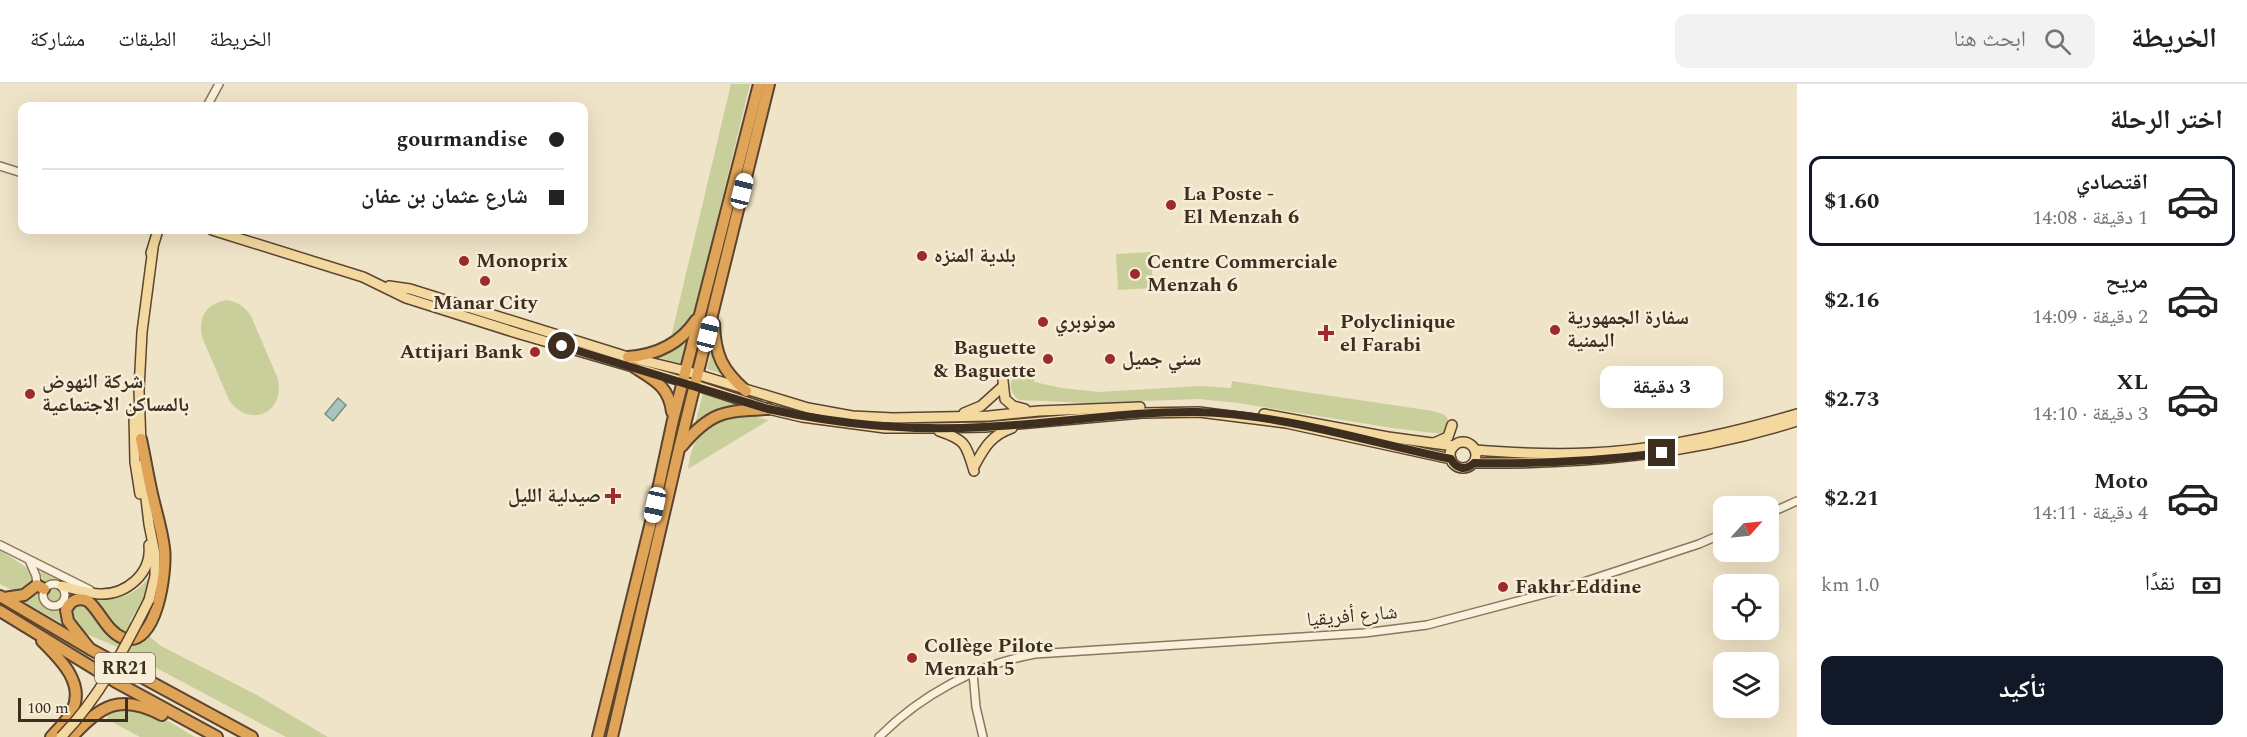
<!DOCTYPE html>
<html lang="ar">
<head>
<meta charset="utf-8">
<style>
  body { margin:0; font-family:Spectral,"Noto Naskh Arabic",serif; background:#f2f2f2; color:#222; direction:rtl; height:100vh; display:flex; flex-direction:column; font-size:22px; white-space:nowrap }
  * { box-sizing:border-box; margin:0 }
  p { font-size:20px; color:#767676 }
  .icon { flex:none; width:33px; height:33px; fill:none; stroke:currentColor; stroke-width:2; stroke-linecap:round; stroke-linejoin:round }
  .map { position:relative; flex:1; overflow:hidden; direction:ltr }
  .details { display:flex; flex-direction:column; background:#fff; width:450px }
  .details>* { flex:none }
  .hud { position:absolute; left:18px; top:18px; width:570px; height:132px; border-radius:12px; box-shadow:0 6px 24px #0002; direction:rtl; display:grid; align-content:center; height:132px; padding:0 24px; background:#fff }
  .needle { width:39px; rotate:63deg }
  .tools { position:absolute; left:1713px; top:412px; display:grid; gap:12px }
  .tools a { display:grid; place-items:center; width:66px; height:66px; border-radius:12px; background:#fff; box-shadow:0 6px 24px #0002; font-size:30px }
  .scale { position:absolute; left:18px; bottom:15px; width:110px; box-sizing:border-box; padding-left:6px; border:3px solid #3d2e20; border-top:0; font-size:16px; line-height:21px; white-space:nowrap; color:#3d2e20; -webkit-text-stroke:4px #f7eed8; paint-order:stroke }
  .end { position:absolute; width:27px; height:27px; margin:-14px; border:8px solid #3d2e20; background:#fff; box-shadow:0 0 0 3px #fff }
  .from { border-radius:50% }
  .bubble { position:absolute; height:42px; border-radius:12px; background:#fff; box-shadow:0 6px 24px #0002; font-size:20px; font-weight:700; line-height:42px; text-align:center; direction:rtl }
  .car { position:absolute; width:18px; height:36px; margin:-18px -9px; border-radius:8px; box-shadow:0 0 4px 2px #0007; background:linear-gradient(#fff 24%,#345 0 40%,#fff 0 76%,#345 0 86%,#fff 0) }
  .hud b { display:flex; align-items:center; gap:21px; height:57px; font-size:22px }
  .hud b+b { border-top:2px solid #e0e0e0 }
  .hud i { width:15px; height:15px; background:#222 }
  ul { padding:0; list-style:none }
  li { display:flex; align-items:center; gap:18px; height:90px; margin:0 12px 9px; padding:0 12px; border:3px solid transparent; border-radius:12px }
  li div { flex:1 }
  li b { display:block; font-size:22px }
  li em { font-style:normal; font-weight:700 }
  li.on { border-color:#111827 }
  li>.icon { width:54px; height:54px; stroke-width:1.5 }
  h2 { padding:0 24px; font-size:27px; line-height:72px }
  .pay { display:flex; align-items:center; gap:15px; height:66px; padding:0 24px; font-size:22px }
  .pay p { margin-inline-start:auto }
  .action { display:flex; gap:12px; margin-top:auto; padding:12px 24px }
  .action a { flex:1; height:69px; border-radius:12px; background:#111827; color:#fff; font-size:24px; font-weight:700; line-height:69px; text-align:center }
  header { display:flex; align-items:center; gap:36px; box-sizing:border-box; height:84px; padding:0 30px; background:#fff; border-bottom:2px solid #e0e0e0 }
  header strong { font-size:28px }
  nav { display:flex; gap:33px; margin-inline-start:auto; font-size:21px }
  .search { width:420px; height:54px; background:#f2f2f2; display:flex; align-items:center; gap:15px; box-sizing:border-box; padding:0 21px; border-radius:12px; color:#767676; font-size:22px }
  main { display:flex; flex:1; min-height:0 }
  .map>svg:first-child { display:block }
</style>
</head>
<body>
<header>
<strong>الخريطة</strong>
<div class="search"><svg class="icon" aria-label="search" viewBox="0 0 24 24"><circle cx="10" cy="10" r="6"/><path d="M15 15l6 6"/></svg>ابحث هنا</div>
<nav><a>الخريطة</a><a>الطبقات</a><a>مشاركة</a></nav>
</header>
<main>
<section class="details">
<h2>اختر الرحلة</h2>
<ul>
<li class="on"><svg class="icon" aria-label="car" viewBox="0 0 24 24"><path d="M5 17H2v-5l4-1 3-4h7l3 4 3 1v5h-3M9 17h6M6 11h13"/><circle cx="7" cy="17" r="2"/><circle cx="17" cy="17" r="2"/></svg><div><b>اقتصادي</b><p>1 دقيقة · 14:08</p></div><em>$1.60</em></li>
<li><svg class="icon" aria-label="car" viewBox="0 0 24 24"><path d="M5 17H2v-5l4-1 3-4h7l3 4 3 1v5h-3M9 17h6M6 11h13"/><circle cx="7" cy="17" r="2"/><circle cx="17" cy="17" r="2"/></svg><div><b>مريح</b><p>2 دقيقة · 14:09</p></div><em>$2.16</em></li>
<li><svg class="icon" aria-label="car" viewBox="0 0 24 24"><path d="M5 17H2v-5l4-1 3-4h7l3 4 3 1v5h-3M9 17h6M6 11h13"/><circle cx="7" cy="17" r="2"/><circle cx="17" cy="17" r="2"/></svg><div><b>XL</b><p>3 دقيقة · 14:10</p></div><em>$2.73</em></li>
<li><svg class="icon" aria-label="car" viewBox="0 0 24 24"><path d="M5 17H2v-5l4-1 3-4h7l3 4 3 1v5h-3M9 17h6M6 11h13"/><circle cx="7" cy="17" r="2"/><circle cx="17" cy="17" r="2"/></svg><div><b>Moto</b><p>4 دقيقة · 14:11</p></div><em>$2.21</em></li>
</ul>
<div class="pay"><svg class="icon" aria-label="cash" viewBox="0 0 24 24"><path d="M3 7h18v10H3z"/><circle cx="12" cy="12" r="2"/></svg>نقدًا<p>1.0 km</p></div>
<div class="action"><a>تأكيد</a></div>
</section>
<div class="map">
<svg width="1797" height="653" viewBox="0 0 1797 653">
  <rect width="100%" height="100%" fill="#f0e4c8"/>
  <g fill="#c9cf9b">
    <path d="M731,0h19l-68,280 -28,-8 17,-19z"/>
    <path d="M1151,168l2,36 -35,2 -2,-36z"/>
    <path d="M226,216c12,2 18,6 25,16l27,63c7,35 -29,50 -49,21l-27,-63c-4,-20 4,-33 24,-37z"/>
    <path d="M713,262l15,30 -21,-7z"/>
    <path d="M1026,288l9,3 -1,7 28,6 37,4 101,-6 31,2 1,-7 201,30 12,4 4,6 -1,9 -6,4 -50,-6 -154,-25 -39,-4 -111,4 -69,-3c-9,-7 -11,-16 -4,-25z"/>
    <path d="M703,309l36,11 -22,5 -22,15z"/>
    <path d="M744,330l25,6 -81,49c4,-35 22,-50 56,-55z"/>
    <path d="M0,466l30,20 4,10 -4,9 -15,3 -15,-8z"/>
    <path d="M40,485l63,31c19,-1 34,-7 45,-22 2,16 -11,30 -18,43l31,25 94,48 73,43h-42l-171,-91 -50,-21 -46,-26 18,-5 6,-13z"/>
    <path d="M122,623c28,1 49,16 73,30h-55l-32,-17 -2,-6z"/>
  </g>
  <path fill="#a9c4bc" stroke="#6f938a" stroke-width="1.5" d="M338,314l8,7 -13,16 -8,-7z"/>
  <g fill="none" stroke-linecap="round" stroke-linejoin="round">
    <g stroke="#8d765c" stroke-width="10">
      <g id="minor">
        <path d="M207,22l12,-22"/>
        <path d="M0,82l22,7"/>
        <path d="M1768,430l29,-13"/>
        <path d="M0,461l90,45"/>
        <path d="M30,478l6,14 1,9"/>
        <circle cx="54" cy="511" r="11"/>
        <path d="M973,589l3,34 7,30"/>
        <path d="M879,653c42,-42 97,-72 156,-83l329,-21 63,-8 129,-34 143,-47 25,-11"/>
      </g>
    </g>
    <g stroke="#5b4430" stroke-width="12">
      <g id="major">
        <path d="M212,146l151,47 43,21 114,36 175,51 73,24 34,8 83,11h46l54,-1 157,-14 57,-1 87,11 165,36"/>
        <path d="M151,169l7,-23"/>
        <path d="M389,202l21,3 218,68 58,14 122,37 44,8 41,2 96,-2 50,-5 101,-4"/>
        <path d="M1003,297l2,18 8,7 12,3"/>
        <path d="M964,329l17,-7 20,-18"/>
        <path d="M1264,330l124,23 66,9"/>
        <path d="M134,331l1,47 5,32"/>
        <path d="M939,347c27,9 27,13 35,40"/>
        <circle cx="1463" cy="371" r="13"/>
        <path d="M1434,359l14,-6 4,-12"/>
        <path d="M141,361l-2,-55 3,-58 11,-84"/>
        <path d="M1475,366c38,3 76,5 115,3 70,-3 139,-19 207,-39"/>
        <path d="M1474,379c111,1 216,-8 323,-42"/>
        <path d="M142,381l7,59 6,30v22l-6,24"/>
        <path d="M975,381c10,-19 17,-30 37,-37"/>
        <path d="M62,502c12,3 25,7 37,8 27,1 53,-20 50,-49"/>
      </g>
    </g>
    <g stroke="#5b4430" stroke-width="14">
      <g id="highway">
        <path d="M714,240c1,31 8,46 32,67"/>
        <path d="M628,273c28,-2 52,-13 68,-37"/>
        <path d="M634,283c20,13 35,19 38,45"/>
        <path d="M682,362c29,-35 43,-35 86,-37"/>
        <path d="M0,512l90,53 162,88"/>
        <path d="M4,514l20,-3 13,-10 7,4"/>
        <path d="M0,527l116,71 101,55"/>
        <path d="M42,557c17,17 44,42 30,70 -4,9 -14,18 -21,26"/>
        <path d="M90,565l-22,-28 -2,-11c5,-10 12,-13 22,-9 12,10 19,31 35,37 34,12 44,-68 41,-90 -2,-18 -8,-36 -12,-54 -4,-18 -7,-36 -11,-55"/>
        <path d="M72,653c29,-32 48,-44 90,-22"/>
        <path d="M598,653l53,-215 22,-102 86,-336"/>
        <path d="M612,653l67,-288 90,-365"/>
      </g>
    </g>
    <use href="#minor" stroke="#faf1dc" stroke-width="7"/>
    <use href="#major" stroke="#f3d9a0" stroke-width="9"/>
    <use href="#highway" stroke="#e0a458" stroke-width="10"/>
    <g stroke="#5b4430" stroke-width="12" stroke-linecap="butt">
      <path id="major-bridge" d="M61,653c39,-40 63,-88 88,-137"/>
    </g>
    <use href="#major-bridge" stroke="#f3d9a0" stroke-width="9"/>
  </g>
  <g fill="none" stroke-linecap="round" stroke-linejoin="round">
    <path stroke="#3d2e20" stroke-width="8" d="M562,262l206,63c75,16 140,22 216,18 72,-3 142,-16 213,-15 86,2 170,30 254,47 5,10 15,12 23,4 63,1 125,-2 188,-10"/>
  </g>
  <g fill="#9e2a2b" stroke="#f7eed8" stroke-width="2">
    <circle cx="1171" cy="121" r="6"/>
    <circle cx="922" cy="172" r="6"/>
    <circle cx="464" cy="177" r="6"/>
    <circle cx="1135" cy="190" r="6"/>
    <circle cx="485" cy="197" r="6"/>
    <circle cx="1043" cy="238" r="6"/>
    <circle cx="1555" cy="246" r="6"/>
    <path d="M1323 240h6v6h6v6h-6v6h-6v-6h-6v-6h6z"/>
    <circle cx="535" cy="268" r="6"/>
    <circle cx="1048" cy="275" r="6"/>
    <circle cx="1110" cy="275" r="6"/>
    <circle cx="30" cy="310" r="6"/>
    <path d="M610 403h6v6h6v6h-6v6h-6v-6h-6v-6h6z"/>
    <circle cx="1503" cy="503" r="6"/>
    <circle cx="912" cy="574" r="6"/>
  </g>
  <g text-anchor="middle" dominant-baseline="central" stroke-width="5" stroke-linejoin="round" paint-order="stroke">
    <rect fill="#f7eed8" stroke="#756857" stroke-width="1.5" x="95" y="569" width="60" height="30" rx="4.5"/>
    <g font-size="18" font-weight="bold" fill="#3d2e20">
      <text x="125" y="584">RR21</text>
    </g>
    <g font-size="20" font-weight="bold" fill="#3d2e20" stroke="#f7eed8" text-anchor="start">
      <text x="1183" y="110">La Poste -<tspan x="1183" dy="23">El Menzah 6</tspan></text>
      <text x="934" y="172">بلدية المنزه</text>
      <text x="476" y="177">Monoprix</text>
      <text x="1147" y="178">Centre Commerciale<tspan x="1147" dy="23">Menzah 6</tspan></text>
      <text x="485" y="219" text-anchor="middle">Manar City</text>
      <text x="1567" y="234">سفارة الجمهورية<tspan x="1567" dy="23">اليمنية</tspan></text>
      <text x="1055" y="238">مونوبري</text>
      <text x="1340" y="238">Polyclinique<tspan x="1340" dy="23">el Farabi</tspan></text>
      <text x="1036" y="264" text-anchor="end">Baguette<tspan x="1036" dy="23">&amp; Baguette</tspan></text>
      <text x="523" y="268" text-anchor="end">Attijari Bank</text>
      <text x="1122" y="275">سني جميل</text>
      <text x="42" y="298">شركة النهوض<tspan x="42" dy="23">بالمساكن الاجتماعية</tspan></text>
      <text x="601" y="412" text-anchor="end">صيدلية الليل</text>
      <text x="1515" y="503">Fakhr Eddine</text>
      <text x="924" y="562">Collège Pilote<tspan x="924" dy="23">Menzah 5</tspan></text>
    </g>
    <g font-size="20" fill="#3d2e20" stroke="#f7eed8">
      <text transform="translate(1352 532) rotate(-5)">شارع أفريقيا</text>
    </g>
  </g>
</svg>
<div class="tools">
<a><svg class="needle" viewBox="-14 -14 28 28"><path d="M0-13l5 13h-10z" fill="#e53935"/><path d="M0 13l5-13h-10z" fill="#767676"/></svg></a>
<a><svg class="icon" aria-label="locate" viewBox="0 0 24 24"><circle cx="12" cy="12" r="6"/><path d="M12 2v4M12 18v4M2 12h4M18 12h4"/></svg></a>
<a><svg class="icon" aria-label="layers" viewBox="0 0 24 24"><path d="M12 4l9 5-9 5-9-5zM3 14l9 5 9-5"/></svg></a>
</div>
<div class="scale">100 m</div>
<i class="end from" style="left:562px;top:262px"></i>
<i class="end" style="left:1662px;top:369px"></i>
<div class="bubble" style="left:1600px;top:282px;width:123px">3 دقيقة</div>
<i class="car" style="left:742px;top:107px;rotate:14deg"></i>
<i class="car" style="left:708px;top:250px;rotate:14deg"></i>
<i class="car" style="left:655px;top:421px;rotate:192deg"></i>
<div class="hud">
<b><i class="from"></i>gourmandise</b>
<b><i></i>شارع عثمان بن عفان</b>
</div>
</div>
</main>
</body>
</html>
